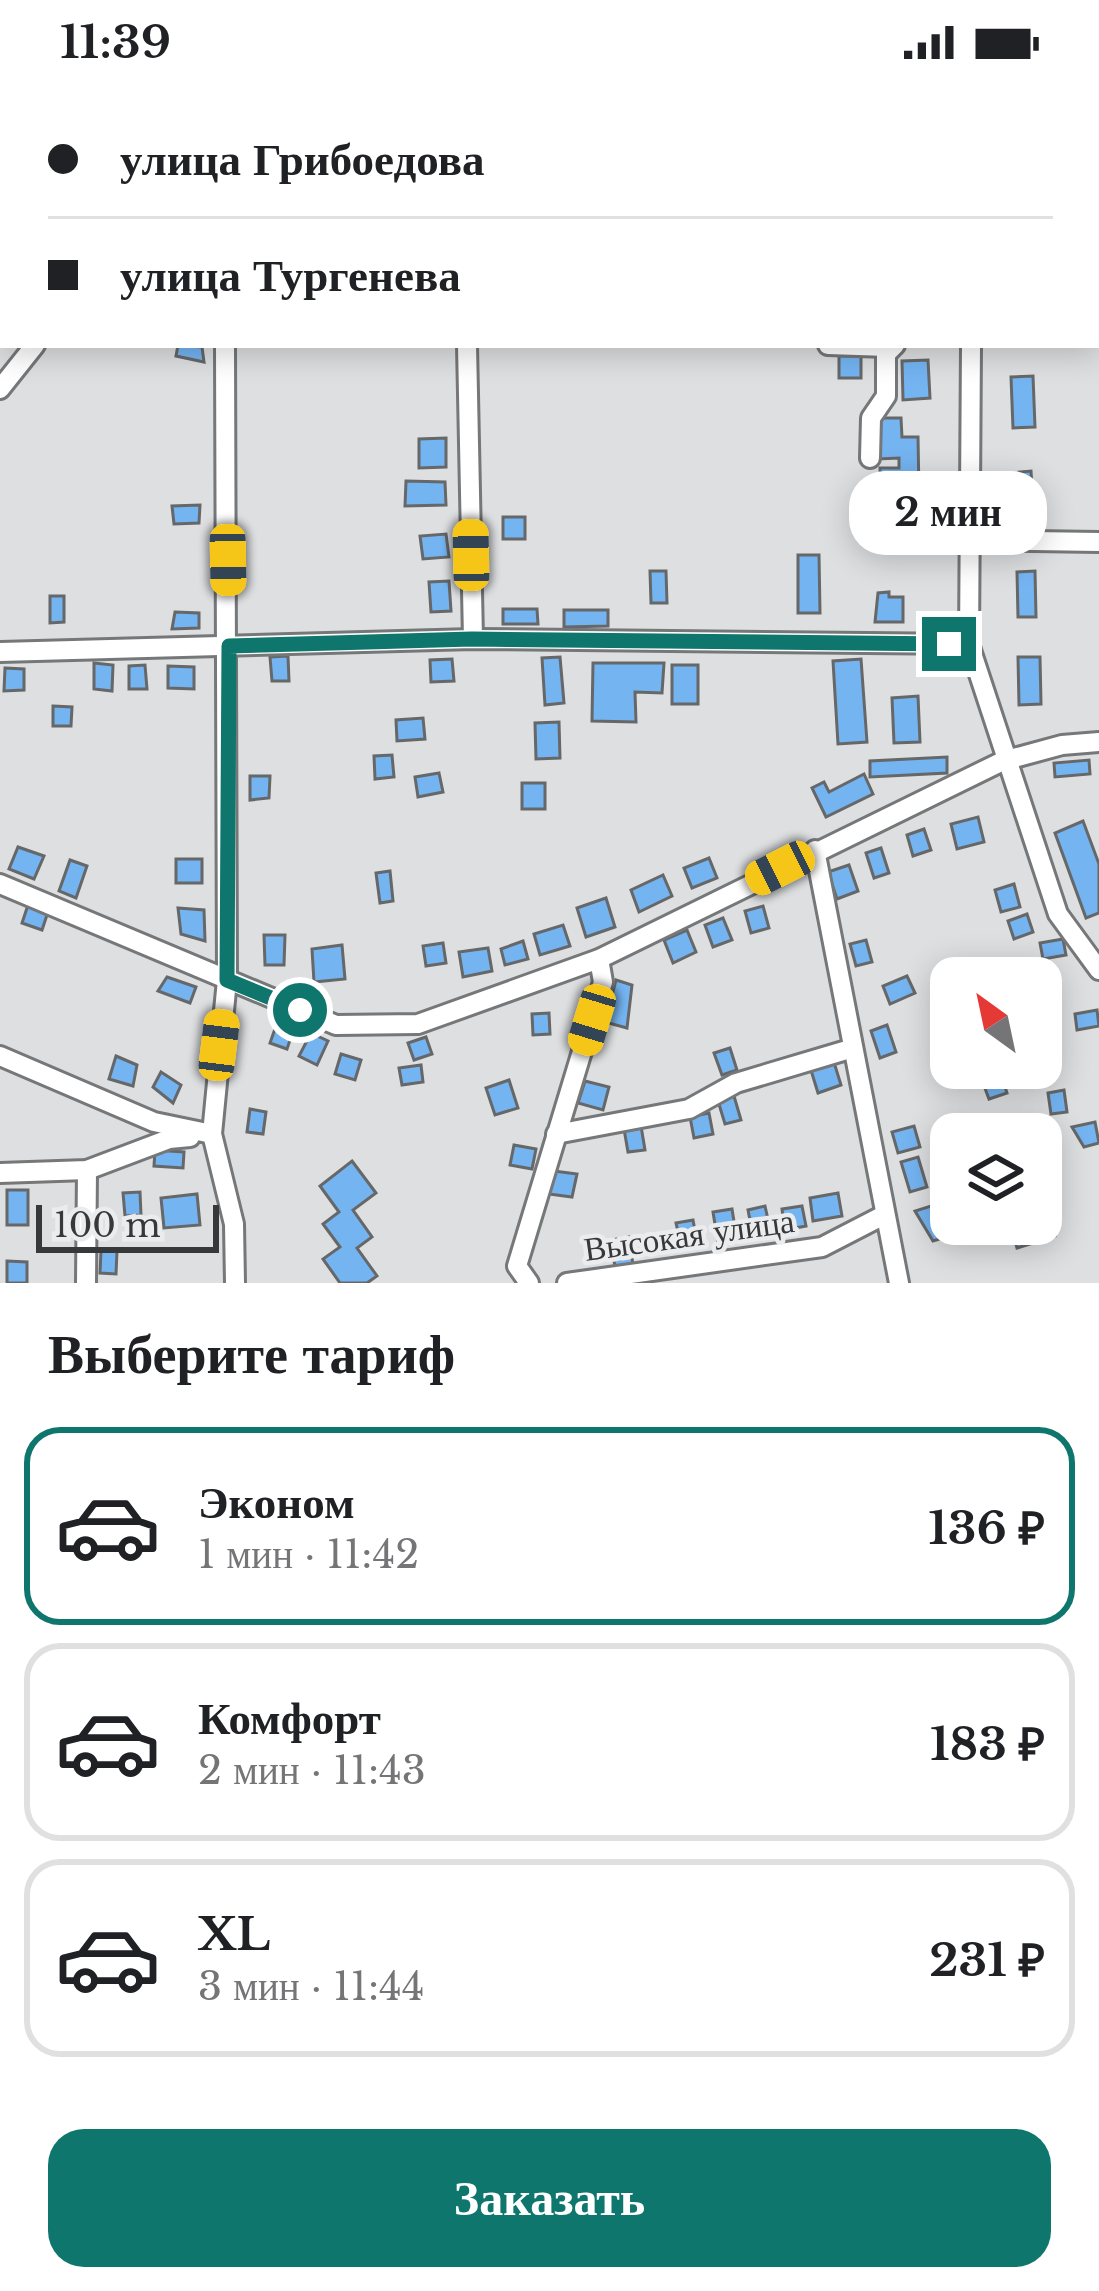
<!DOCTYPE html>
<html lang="ru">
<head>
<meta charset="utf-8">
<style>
  body { margin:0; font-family:"Libre Baskerville",serif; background:#f6f6f6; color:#202124; height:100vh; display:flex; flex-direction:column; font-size:45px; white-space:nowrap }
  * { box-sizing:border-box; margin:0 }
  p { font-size:39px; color:#757577 }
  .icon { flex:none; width:66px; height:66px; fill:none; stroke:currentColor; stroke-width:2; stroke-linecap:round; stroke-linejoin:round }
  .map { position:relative; height:1199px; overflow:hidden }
  .panel { display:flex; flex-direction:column; background:#fff; flex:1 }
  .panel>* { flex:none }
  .guide { position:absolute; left:0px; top:0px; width:1101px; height:264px; box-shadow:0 6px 30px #0003; display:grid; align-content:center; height:264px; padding:0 48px; background:#fff }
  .needle { width:78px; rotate:327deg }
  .buttons { position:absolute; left:930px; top:873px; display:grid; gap:24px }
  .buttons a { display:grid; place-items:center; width:132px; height:132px; border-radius:24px; background:#fff; box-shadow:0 6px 30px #0003; font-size:60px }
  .scale { position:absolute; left:36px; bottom:30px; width:183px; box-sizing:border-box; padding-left:12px; border:6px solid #373839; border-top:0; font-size:33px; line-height:42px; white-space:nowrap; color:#373839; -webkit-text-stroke:9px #eaecee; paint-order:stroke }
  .end { position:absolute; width:54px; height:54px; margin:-27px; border:15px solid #0f766e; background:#fff; box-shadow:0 0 0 6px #fff }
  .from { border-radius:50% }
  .bubble { position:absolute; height:84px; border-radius:36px; background:#fff; box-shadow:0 6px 30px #0003; font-size:39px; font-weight:700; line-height:84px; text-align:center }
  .car { position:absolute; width:36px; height:72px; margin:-36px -18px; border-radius:15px; box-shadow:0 0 9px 3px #0007; background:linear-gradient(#f5c518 24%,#345 0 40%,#f5c518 0 76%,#345 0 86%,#f5c518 0) }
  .guide b { display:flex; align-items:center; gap:42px; height:114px; font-size:45px }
  .guide b+b { border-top:3px solid #e0e0e0 }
  .guide i { width:30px; height:30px; background:#202124 }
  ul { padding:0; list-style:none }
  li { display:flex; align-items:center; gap:36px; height:198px; margin:0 24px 18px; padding:0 24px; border:6px solid #e0e0e0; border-radius:36px }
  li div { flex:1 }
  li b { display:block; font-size:45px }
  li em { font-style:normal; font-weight:700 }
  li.on { border-color:#0f766e }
  li>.icon { width:108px; height:108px; stroke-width:1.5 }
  h2 { padding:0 48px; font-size:54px; line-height:144px }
  .button { display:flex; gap:24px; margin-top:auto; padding:24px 48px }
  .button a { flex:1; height:138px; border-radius:36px; background:#0f766e; color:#fff; font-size:48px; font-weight:700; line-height:138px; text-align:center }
  .status { display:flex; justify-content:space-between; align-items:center; height:84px; padding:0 60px; background:#fff; direction:ltr }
  .status svg { height:33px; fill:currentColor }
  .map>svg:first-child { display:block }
</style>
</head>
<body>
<div class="status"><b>11:39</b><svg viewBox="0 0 49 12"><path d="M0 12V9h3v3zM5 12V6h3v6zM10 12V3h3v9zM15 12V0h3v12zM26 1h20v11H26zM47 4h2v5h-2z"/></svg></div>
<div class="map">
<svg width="1099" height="1199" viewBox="0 0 1099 1199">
  <rect width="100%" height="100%" fill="#dddfe0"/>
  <g fill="#74b4f1" stroke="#666769" stroke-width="3">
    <path d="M178,261l24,2 2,15 -28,-6z"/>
    <rect x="839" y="272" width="22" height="22"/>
    <path d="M928,276l2,38 -27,2 -1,-39z"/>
    <path d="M1033,292l2,51 -22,1 -2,-51z"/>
    <path d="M877,334h24l1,19h16l1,56 -39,1v-26h19v-10l-21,1z"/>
    <path d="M446,354v29l-27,1v-29z"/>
    <path d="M1031,387l2,32 -12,1 -2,-32z"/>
    <path d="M406,397l39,1 1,23 -41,1z"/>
    <path d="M200,421l-1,18 -25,1 -2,-18z"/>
    <rect x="503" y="433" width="22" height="22"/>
    <path d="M446,450l3,23 -26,2 -3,-23z"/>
    <path d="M798,471h21l1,58h-22z"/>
    <path d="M650,487h16l1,32h-16z"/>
    <path d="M1035,487l1,46h-18l-1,-45z"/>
    <path d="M449,497l2,30 -20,1 -2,-30z"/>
    <path d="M889,508v5h14v25h-28l3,-29z"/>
    <path d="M50,512h14v26l-14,1z"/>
    <path d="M503,525h34l1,15h-35z"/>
    <path d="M564,526h44v16l-44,1z"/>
    <path d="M175,528l24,1v15l-27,1z"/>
    <path d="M288,572l1,25h-17l-2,-24z"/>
    <path d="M560,573l4,46 -19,2 -3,-47z"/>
    <path d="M1018,573h22l1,47 -22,1z"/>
    <path d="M452,575l2,22 -23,1 -1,-22z"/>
    <path d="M861,575l6,83 -29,2 -5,-83z"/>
    <path d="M94,579l19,2 -1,26 -18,-2z"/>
    <path d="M593,579h71l-2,30 -27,-1 1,30 -44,-1z"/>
    <path d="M145,581l2,24h-18v-23z"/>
    <rect x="672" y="581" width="26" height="39"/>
    <path d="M168,582l26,1v22l-26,-1z"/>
    <path d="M5,584l19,1v21l-20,1z"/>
    <path d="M918,612l2,46 -26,1 -2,-45z"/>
    <path d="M53,622l19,1 -1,19h-18z"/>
    <path d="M423,634l2,21 -28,2 -1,-21z"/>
    <path d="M559,638l1,36 -24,1 -1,-36z"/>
    <path d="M392,671l2,22 -19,2 -1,-23z"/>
    <path d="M947,673v16l-77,4v-16z"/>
    <path d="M1089,676l1,14 -35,3 -1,-14z"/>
    <path d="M439,689l4,19 -25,5 -3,-20z"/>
    <path d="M864,690l9,20 -47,23 -14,-29 12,-6 5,10z"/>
    <path d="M250,692h20l-1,22 -19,2z"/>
    <rect x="522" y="699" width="23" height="26"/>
    <path d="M978,733l6,25 -27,7 -6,-25z"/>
    <path d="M1083,737l16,43v49l-13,5 -31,-85z"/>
    <path d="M924,745l7,21 -18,6 -6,-21z"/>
    <path d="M18,763l26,9 -10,23 -25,-10z"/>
    <path d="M881,764l8,25 -15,5 -8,-25z"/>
    <path d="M709,774l8,20 -25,10 -8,-20z"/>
    <rect x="176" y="775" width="26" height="24"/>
    <path d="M70,776l17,6 -11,32 -17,-7z"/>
    <path d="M849,781l9,26 -21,8 -9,-27z"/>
    <path d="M390,787l3,30 -13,2 -4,-30z"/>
    <path d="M663,791l9,21 -33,16 -8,-22z"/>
    <path d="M1014,800l6,23 -19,5 -6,-22z"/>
    <path d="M606,814l9,29 -29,10 -9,-29z"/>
    <path d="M28,821l20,7 -6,18 -20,-7z"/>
    <path d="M763,822l6,22 -18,5 -6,-22z"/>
    <path d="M178,824l26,2 1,31 -24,-7z"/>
    <path d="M1027,830l6,18 -19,7 -6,-18z"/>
    <path d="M723,834l9,22 -19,7 -8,-22z"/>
    <path d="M563,841l7,21 -30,9 -6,-21z"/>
    <path d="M687,846l9,22 -23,11 -9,-23z"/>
    <path d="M264,851h21l-1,30h-19z"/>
    <path d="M1063,855l3,16 -23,4 -3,-16z"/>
    <path d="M866,856l6,22 -16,4 -6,-22z"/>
    <path d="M523,857l5,18 -23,6 -4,-16z"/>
    <path d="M443,859l3,20 -20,3 -3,-20z"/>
    <path d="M342,861l3,34 -31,3 -2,-33z"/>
    <path d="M488,864l4,23 -29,6 -4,-25z"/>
    <path d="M907,892l8,17 -25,11 -7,-18z"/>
    <path d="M167,893l29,10 -6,16 -32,-12z"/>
    <path d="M616,896l16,5 -5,43 -22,-6z"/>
    <path d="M1097,926l2,16 -22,4 -2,-16z"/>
    <path d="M549,929l1,21 -17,1 -1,-21z"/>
    <path d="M277,939l17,5 -7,21 -17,-6z"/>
    <path d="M887,941l9,27 -16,6 -9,-27z"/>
    <path d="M311,949l17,8 -11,24 -18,-9z"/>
    <path d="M426,953l6,17 -18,6 -6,-17z"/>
    <path d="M730,964l7,22 -15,5 -8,-22z"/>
    <path d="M341,970l20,6 -6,20 -20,-6z"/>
    <path d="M116,972l21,9 -4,21 -24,-7z"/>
    <path d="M833,975l8,26 -23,8 -8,-26z"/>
    <path d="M421,981l2,17 -21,3 -3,-17z"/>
    <path d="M999,984l8,25 -18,6 -9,-24z"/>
    <path d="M161,988l20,13 -8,18 -20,-16z"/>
    <path d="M509,996l9,28 -23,7 -9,-27z"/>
    <path d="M585,997l24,6 -6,23 -25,-7z"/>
    <path d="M1064,1006l3,22 -16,2 -3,-21z"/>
    <path d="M734,1012l7,24 -16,4 -7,-23z"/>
    <path d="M250,1025l16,3 -3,22 -16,-2z"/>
    <path d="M709,1029l4,21 -19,4 -4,-21z"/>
    <path d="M1095,1038l4,21 -15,4 -12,-20z"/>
    <path d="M641,1042l4,24 -17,2 -4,-23z"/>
    <path d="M914,1042l6,21 -22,6 -6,-21z"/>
    <path d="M514,1061l22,4 -4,20 -22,-4z"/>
    <path d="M155,1066l29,2 -1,16 -29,-2z"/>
    <path d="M918,1073l9,30 -17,5 -9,-30z"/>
    <path d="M352,1077l24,32 -23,17 19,27 -15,11 20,28 -10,7h-27l-17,-24 17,-12 -17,-23 16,-12 -19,-26z"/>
    <path d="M554,1087l23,3 -5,23 -23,-3z"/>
    <rect x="7" y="1106" width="21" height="35"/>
    <path d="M140,1108l1,23 -16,1 -2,-23z"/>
    <path d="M838,1109l4,23 -29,5 -3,-23z"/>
    <path d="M197,1110l3,31 -36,3 -3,-30z"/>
    <path d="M765,1122l6,27 -18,3 -5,-26z"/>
    <path d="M802,1122l4,20 -21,4 -3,-21z"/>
    <path d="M931,1122l15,31 -13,4 -18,-30z"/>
    <path d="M732,1125l5,31 -19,3 -5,-31z"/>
    <path d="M1047,1126l8,26 -38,12 -6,-22 30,-2v-12z"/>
    <path d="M693,1136l5,27 -16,3 -6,-27z"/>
    <path d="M629,1153l4,28 -18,2 -4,-27z"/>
    <path d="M101,1166l16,1 -1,23 -16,-1z"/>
    <path d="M7,1177l20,1v21h-20z"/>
  </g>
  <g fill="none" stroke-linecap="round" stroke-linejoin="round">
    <g stroke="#757778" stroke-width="24">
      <g id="minor">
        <path d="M221,0v3"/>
        <path d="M468,3v-3"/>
        <path d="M1098,94h1"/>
        <path d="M225,261l2,635 -15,154 22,90 1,59"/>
        <path d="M467,261l6,294"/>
        <path d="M828,261l60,2"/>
        <path d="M971,261l-2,299 89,270 41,56"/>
        <path d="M0,305l35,-44"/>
        <path d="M870,374l1,-40 15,-22v-42l9,-9"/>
        <path d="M969,456l130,2"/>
        <path d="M0,568l473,-13 496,5"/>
        <path d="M815,766l84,433"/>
        <path d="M0,800l336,141 82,-1 181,-65 404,-198 59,-16 37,-3"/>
        <path d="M0,972l154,66 58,12"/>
        <path d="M556,1050l133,-25 47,-26 114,-34"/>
        <path d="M0,1089l87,-3 82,-31 21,-2"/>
        <path d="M86,1199l1,-113"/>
        <path d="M529,1199l-12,-17 86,-284 -4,-23"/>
        <path d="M567,1199l255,-36 62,-32"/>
      </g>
    </g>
    <g stroke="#757778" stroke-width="30">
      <path id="major" d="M969,0v3"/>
    </g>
    <use href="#minor" stroke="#fff" stroke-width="18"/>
    <use href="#major" stroke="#fff" stroke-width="24"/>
  </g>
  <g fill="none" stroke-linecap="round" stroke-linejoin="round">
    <path stroke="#0f766e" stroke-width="15" d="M300,926l-73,-30 2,-334 243,-7 477,5"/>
  </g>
  <g text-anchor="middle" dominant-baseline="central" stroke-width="9" stroke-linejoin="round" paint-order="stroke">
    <g font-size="33" fill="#373839" stroke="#eaecee">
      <text transform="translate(689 1151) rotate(-8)">Высокая улица</text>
    </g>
  </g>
</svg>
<div class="buttons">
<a><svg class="needle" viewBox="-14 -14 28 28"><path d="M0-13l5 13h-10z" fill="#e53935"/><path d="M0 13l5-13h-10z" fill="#757577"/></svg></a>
<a><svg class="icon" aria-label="layers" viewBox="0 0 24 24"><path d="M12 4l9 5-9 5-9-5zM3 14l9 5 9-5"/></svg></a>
</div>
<div class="scale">100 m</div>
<i class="end from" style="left:300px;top:926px"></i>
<i class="end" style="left:949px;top:560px"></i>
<div class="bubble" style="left:849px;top:387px;width:198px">2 мин</div>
<i class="car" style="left:471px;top:471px;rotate:359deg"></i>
<i class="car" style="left:228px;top:476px;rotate:179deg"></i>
<i class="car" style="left:780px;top:784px;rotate:243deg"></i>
<i class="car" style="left:592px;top:936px;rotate:197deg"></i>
<i class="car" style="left:219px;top:961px;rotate:7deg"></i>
<div class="guide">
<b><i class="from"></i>улица Грибоедова</b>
<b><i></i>улица Тургенева</b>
</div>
</div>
<section class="panel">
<h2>Выберите тариф</h2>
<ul>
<li class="on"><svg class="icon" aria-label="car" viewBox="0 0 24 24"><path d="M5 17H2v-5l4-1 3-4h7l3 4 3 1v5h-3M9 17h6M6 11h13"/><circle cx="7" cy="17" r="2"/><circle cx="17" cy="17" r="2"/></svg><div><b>Эконом</b><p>1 мин · 11:42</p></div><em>136 ₽</em></li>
<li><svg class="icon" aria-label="car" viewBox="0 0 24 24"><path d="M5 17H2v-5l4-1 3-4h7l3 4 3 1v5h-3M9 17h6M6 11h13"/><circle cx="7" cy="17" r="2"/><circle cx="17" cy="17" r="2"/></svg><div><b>Комфорт</b><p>2 мин · 11:43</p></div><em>183 ₽</em></li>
<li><svg class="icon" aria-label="car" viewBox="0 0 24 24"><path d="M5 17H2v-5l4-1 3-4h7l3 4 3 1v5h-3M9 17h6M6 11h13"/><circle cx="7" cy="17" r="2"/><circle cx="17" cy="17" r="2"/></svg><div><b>XL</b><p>3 мин · 11:44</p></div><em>231 ₽</em></li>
</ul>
<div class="button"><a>Заказать</a></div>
</section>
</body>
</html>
